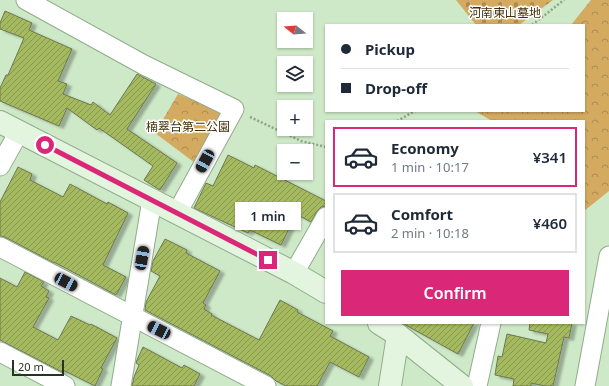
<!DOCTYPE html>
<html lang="en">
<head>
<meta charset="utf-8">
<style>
  body { margin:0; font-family:"Noto Sans","Noto Sans JP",sans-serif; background:#f6f6f7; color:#1f2937; height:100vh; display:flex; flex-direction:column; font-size:15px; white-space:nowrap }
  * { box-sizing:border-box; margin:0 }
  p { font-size:13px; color:#747a83 }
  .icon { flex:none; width:22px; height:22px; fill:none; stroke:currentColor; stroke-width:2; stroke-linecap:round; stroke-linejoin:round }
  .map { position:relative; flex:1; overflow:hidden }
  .drawer { position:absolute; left:325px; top:120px; width:260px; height:204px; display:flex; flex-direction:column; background:#fff; border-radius:0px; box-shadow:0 1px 3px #0004 }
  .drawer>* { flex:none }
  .banner { position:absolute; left:325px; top:24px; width:260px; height:88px; border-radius:0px; box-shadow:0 1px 3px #0004; display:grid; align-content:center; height:88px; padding:0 16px; background:#fff }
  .needle { width:26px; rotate:287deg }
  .fabs { position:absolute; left:277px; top:12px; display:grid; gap:8px }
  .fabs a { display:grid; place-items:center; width:36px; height:36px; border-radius:0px; background:#fff; box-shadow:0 1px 3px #0004; font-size:20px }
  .scale { position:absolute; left:12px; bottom:10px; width:52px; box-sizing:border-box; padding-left:4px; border:2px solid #283326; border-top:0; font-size:11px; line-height:14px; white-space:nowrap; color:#283326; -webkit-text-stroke:3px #fff; paint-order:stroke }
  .end { position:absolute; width:18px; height:18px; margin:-9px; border:5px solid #db2777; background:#fff; box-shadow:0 0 0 2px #fff }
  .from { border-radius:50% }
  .bubble { position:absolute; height:28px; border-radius:0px; background:#fff; box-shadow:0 1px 3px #0004; font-size:13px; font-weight:600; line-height:28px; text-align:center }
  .car { position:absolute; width:12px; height:24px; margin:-12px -6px; border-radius:5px; box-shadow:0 0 3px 1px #0007; background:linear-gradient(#222 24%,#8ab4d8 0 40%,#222 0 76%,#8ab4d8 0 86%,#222 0) }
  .banner b { display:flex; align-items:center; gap:14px; height:38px; font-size:15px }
  .banner b+b { border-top:1px solid #e0e1e3 }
  .banner i { width:10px; height:10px; background:#1f2937 }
  ul { padding:7px 0 0; list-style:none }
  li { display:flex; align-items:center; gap:12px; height:60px; margin:0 8px 6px; padding:0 8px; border:2px solid #e0e1e3; border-radius:0px }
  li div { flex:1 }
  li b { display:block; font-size:15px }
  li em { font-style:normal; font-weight:600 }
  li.active { border-color:#db2777 }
  li>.icon { width:36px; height:36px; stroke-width:1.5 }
  .action { display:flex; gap:8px; margin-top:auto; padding:8px 16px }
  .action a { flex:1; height:46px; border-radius:0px; background:#db2777; color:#fff; font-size:16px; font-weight:600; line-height:46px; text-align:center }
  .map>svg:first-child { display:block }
</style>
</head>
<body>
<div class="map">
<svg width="609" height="386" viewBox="0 0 609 386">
  <defs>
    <pattern id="forest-crowns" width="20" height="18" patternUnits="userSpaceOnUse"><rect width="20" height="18" fill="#d4aa61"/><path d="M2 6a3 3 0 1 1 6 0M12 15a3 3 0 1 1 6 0" fill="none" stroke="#ac8b50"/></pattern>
    <pattern id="cemetery-stones" width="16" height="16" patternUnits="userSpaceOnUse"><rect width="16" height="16" fill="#d4aa61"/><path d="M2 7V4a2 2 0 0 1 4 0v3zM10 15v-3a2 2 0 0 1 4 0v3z" fill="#ac8b50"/></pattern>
    <pattern id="building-hatch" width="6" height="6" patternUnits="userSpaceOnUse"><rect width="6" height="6" fill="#a5ba5f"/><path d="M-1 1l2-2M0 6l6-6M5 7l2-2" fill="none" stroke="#86984e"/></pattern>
    <filter id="shadow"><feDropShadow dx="4.5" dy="2.5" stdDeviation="1" flood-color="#0004"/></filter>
  </defs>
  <rect width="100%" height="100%" fill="#cde9c7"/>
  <g fill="url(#forest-crowns)">
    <path d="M591,0h18v191l-25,20v-90h-92l-17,-10h109v-86h-13z"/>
    <path d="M178,94l17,7 3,-1 27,14 -30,49 -40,-30z"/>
  </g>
  <path fill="url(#cemetery-stones)" d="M456,0h97l-34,25h-43z"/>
  <g fill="url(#building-hatch)" stroke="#6e7753" filter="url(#shadow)">
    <path d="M5,11l27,12 -3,7 43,19 -14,32 9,3 -4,10 28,11 2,-3 17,13 27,-41 19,10 -29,45 50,34 -17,27 -16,-10 9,-14 -54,-38 -2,2 -30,-22 -8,18 -59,-25v-13l6,-13h2l16,-37 -24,-9v-6z"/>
    <path d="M228,155l26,13 1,-3 71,36v5l-5,1 -4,4 -6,11 -15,-8 -15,31 -31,-15 -2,3 -54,-25 12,-25 7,3z"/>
    <path d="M18,167l14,7 -2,6 33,17 7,-13 37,20 1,-2 20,11 -25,52 23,12 -10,18 -62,-33v1l-49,-26 -5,-1v-34z"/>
    <path d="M165,239l22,11 -1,3 34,18 -17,32 3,2 -2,4 8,5 -1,1 48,25 21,-40 18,10 -1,2 36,19 -3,5 39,21 -10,20 -29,-15 -13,24h-31l-10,-5 -5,-5 -126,-66 1,-8 14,-26 -9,-5 2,-10z"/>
    <path d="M25,272l19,10 -3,4 8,5 -3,6 3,1 -16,29 25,13 13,-24 19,9 1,-1 26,14 -16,30 2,1 -8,17 -32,-16 -1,2 -62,-32v-62l17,9z"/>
    <path d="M402,323h72l-16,31z"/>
    <path d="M530,323h42l-3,15 -5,-1 -11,49h-8l-14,-3v3h-18l1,-7 -19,-4 3,-19 4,1 5,-23 39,9 2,-9 -19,-4z"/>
    <path d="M143,347l39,21 2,-3 16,9 -6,12h-62l2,-9 5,-12 -3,-2 1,-3z"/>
  </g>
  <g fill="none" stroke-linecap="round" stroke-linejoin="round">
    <g stroke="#91ac8b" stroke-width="21">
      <g id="street">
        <path d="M26,0l118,65 90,44 -57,104"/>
        <path d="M0,166l19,-34"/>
        <path d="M0,247l266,139"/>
        <path d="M294,273l32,-56"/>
        <path d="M0,352l65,34"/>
        <path d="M121,386l31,-186"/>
        <path d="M477,386l14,-63"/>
        <path d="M585,386l24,-130"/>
      </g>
    </g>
    <g stroke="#91ac8b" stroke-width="24">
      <g id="secondary">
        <path d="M0,122l294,151 32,19"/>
        <path d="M379,323l19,12 64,51"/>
        <path d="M390,386l8,-51"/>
      </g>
    </g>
    <g stroke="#8ea389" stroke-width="2.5" stroke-dasharray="2 2" stroke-linecap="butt">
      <path d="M532,25l32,-25"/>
      <path d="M250,117l51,24 25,6"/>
      <path d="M397,121l18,-10"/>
    </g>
    <use href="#street" stroke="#fff" stroke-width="19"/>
    <use href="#secondary" stroke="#e3f4df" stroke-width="22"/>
  </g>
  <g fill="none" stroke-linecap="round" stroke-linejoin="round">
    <path stroke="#db2777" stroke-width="5" d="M45,145l223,115"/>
  </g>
  <g text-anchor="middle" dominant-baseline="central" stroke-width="3" stroke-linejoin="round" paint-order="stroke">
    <g font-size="12" fill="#432f08" stroke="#fff">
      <text x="505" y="12">河南東山墓地</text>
      <text x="188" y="126">楠翠台第二公園</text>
    </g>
  </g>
</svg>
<div class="fabs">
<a><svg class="needle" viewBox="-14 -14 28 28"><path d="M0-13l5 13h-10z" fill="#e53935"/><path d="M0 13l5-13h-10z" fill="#747a83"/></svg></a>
<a><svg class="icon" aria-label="layers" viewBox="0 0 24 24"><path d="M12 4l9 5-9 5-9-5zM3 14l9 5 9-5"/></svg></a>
<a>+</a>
<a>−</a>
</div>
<div class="scale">20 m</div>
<i class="end from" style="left:45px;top:145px"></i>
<i class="end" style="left:268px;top:260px"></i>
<div class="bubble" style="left:235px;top:202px;width:66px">1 min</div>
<i class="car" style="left:205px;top:161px;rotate:209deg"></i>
<i class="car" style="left:142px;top:258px;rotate:10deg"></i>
<i class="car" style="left:66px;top:282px;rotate:118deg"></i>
<i class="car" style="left:159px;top:330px;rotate:297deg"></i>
<div class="banner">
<b><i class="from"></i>Pickup</b>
<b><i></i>Drop-off</b>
</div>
<section class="drawer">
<ul>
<li class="active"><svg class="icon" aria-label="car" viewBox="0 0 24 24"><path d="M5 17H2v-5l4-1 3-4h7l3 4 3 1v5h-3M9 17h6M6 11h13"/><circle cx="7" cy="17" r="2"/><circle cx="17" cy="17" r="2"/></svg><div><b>Economy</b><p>1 min · 10:17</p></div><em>¥341</em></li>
<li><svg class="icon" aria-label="car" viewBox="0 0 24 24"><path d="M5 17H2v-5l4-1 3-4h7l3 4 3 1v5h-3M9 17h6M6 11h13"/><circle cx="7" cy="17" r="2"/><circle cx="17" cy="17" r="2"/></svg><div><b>Comfort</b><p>2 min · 10:18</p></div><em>¥460</em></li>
</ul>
<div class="action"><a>Confirm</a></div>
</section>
</div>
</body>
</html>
